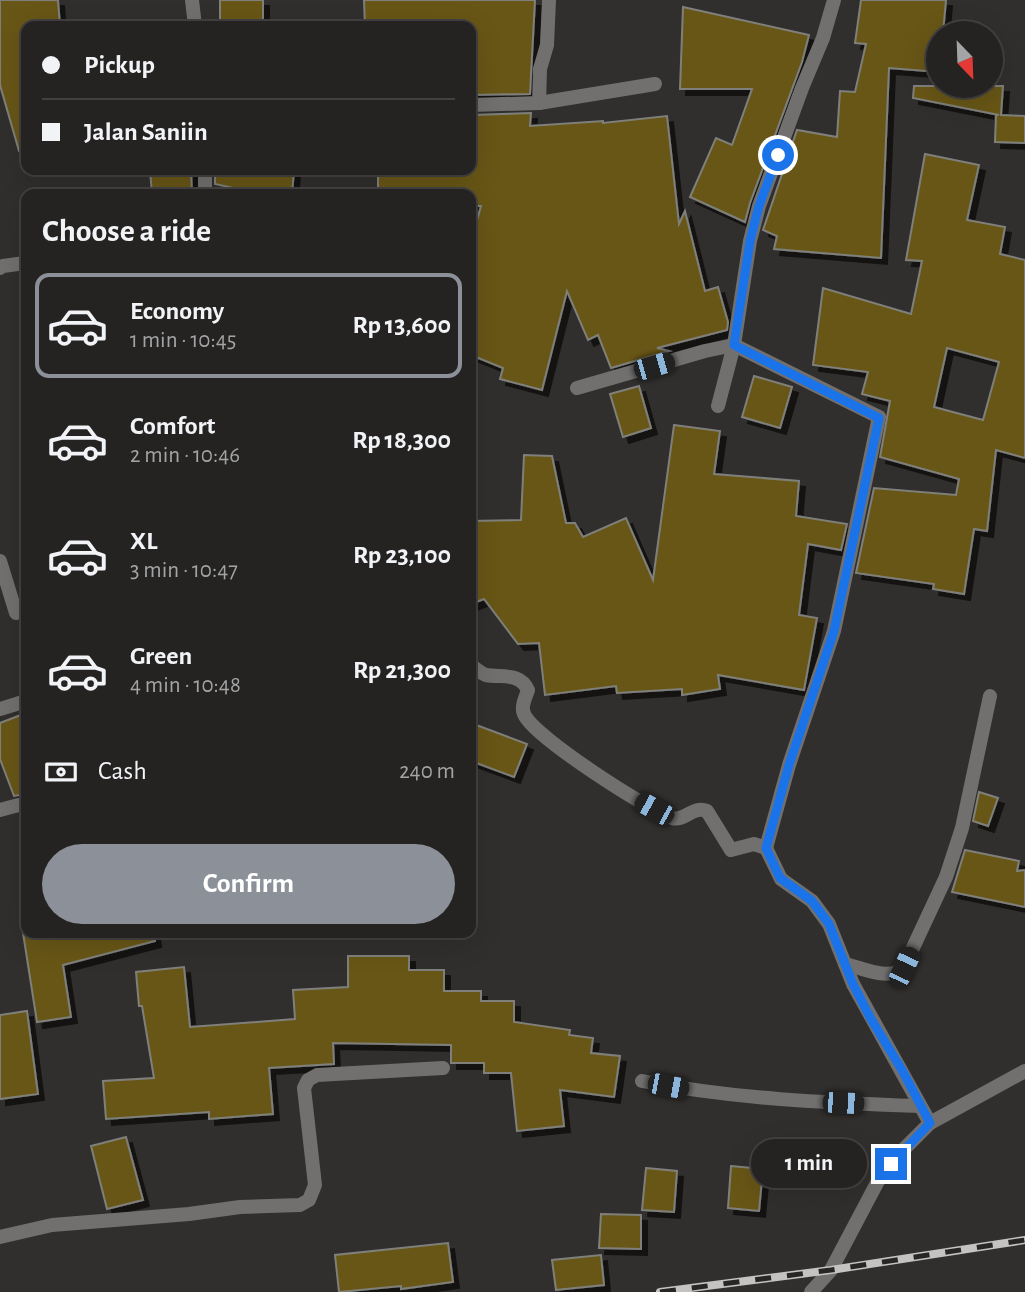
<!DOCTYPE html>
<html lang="en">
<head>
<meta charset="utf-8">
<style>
  body { margin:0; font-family:"Alegreya Sans",sans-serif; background:#312f2f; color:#f1f3f6; height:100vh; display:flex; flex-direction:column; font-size:26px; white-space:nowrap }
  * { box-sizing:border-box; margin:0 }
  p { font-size:23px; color:#a3a4a5 }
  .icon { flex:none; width:38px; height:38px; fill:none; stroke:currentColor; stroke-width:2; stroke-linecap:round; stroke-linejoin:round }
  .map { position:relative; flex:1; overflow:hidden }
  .side { position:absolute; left:21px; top:189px; width:455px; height:749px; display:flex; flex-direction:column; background:#252322; border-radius:14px; box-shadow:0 7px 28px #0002,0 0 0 2px #424040 }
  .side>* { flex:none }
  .hud { position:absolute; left:21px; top:21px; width:455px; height:154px; border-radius:14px; box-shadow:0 7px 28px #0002,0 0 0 2px #424040; display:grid; align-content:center; height:154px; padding:0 21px; background:#252322 }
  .needle { width:46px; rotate:157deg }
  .buttons { position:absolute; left:926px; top:21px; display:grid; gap:14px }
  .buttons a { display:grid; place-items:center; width:77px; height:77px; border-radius:50%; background:#252322; box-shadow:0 7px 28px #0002,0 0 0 2px #424040; font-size:35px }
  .end { position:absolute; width:32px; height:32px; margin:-16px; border:9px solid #1a73e8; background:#fff; box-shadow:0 0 0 4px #fff }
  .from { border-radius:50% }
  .bubble { position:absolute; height:49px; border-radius:24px; background:#252322; box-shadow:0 7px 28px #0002,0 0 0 2px #424040; font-size:23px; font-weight:700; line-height:49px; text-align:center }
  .car { position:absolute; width:21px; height:42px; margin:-21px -10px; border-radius:9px; box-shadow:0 0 5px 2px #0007; background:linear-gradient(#222 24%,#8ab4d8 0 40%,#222 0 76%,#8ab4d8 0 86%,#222 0) }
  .hud b { display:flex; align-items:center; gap:24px; height:66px; font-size:26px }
  .hud b+b { border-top:2px solid #424040 }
  .hud i { width:18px; height:18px; background:#f1f3f6 }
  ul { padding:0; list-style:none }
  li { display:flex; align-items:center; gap:21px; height:105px; margin:0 14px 10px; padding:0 7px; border:4px solid transparent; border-radius:14px }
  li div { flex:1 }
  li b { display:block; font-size:26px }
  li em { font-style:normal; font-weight:700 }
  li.on { border-color:#8c9099 }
  li>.icon { width:63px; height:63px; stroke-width:1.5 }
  h2 { padding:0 21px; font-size:32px; line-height:84px }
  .pay { display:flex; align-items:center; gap:18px; height:77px; padding:0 21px; font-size:26px }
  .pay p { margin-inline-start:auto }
  .button { display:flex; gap:14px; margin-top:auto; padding:14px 21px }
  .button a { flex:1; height:80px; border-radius:42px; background:#8c9099; color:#fff; font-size:28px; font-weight:700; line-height:80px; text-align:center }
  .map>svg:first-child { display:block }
</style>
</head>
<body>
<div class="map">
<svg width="1025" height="1292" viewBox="0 0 1025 1292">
  <defs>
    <filter id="shadow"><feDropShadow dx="6" dy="6" stdDeviation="0" flood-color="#0009"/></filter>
  </defs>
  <rect width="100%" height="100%" fill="#312f2d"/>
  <g fill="#675714" stroke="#7f7f7c" stroke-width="2" fill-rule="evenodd" filter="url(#shadow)">
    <path d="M0,0h58l2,26h-34v124l-7,1 -19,-66z"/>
    <rect x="220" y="0" width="43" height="26"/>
    <path d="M364,0h171l-5,94 -59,1v-69h-106z"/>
    <path d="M861,0h85l-3,33h-5v39l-49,-4 -8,190 -107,-9 3,-13 -14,-6 34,-100 40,7 3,-46 15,1 11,-48 -11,-1z"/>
    <path d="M683,7l126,28 -7,27 -52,141 -5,19 -55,-25 26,-59 16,7 20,-56h-72z"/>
    <path d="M914,86h89l-2,29 24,1v27l-30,-1 1,-27h3l-86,-17z"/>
    <path d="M531,113l-1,13 73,-5v2l64,-7 12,108 6,-13 20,80 13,-4 10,35 -1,8 -70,18 12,3 -58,17 -13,-33 -10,5 -21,-49 -25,99 -42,-11 3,-11 -32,-13v-113l10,-36h-10v-12h-93v-24h93v-55z"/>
    <path d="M925,154l54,11 -12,55 38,7 -5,27 25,6v198l-29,-8 -9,81 -13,-2 -10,65 -31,-5 1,-5 -78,-11 18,-85 82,7 3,-16 -79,-22 10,-56 -28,-7 6,-22 -55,-7 10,-77 88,26 11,-53 -16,-1zM947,348l52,14 -16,58 -49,-13z"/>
    <path d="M150,170h41l1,24h-40z"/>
    <path d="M215,170h79l-2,24h-31l-46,-10z"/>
    <path d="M754,376l38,11 -12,41 -38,-11z"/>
    <path d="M639,386l12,42 -28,9 -13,-43z"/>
    <path d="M674,425l46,6 -6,43 85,7 -3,35 51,8 -6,26 -33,-6 -9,71 18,3 -13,72 -86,-15 2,14 -38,6v-6l-65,4 -1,-7 -71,9 -6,-52 -21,1 -34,-45 -13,5v-83l50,-1 3,-65 28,1 14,67h9l8,14 43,-19 27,62z"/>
    <path d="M26,713v81l-12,2 -14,-37v-36z"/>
    <path d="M471,723l56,21 -13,33 -43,-16z"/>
    <path d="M979,792l19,6 -10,28 -15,-5z"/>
    <path d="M965,850l54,11 -2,10 8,-1v37l-73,-15z"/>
    <path d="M23,933h131l1,8 -92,24 8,52 -34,5z"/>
    <path d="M348,956h61v14h35v21h37v10h33v21l56,8 -1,5 24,3 -2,15 29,3 -6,41 -54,-7 4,36 -47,5 -6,-58h-27v-10h-33v-18l-118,-2 1,21 -65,4 4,46 -64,5v-7l-103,7 -3,-38 51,-3 -12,-72h-3l-3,-34 48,-5 6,60 105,-8 -2,-29 55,-3z"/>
    <path d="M27,1011l11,83 -38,5v-84z"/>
    <path d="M126,1137l17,63 -36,9 -16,-63z"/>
    <path d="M731,1166l32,3 -4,42 -31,-3z"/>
    <path d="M646,1168l31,3 -3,41 -32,-2z"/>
    <path d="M601,1214l40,1v34l-42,-1z"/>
    <path d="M448,1243l5,39 -52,7v-3l-62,6 -4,-37z"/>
    <path d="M601,1255l3,30 -48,5 -4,-30z"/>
  </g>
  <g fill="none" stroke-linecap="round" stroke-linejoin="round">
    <g stroke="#71706f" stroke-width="14">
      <path d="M192,0l3,26"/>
      <path d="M539,103l116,-19"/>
      <path d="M471,105l68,-2 1,-34 7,-24 2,-45"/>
      <path d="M205,170v24"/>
      <path d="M0,268l3,-2 22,-3"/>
      <path d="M577,388l128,-37 29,-6 145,72 -45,214 -45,134 -23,83"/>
      <path d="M718,406l16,-61 16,-104 9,-35 43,-118 21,-50 11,-38"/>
      <path d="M0,561l16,52"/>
      <path d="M471,665c5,4 9,8 15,10 16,3 34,-3 42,15 -3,9 -8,18 -3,26 13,23 121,93 147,102 13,4 21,-13 35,-7l24,39 23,-6 12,4 15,31 31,22 17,23 24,60 77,139"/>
      <path d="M0,709l26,-8"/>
      <path d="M0,810l26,-7"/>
      <path d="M845,964c18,4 45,18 59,3l42,-90 16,-49 28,-132"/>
      <path d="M642,1081c92,18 185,22 278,25"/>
      <path d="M0,1237l52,-12 137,-11 51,-7 60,-2 9,-5 6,-15 -11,-97 4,-8 9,-5 126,-7"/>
      <path d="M811,1292l20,-22 47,-89 27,-33 25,-25 95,-52"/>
    </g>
    <g stroke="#c4c3c2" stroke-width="8">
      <path id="rail" d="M660,1292l171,-22 194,-30"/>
    </g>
    <use href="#rail" stroke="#272624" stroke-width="5" stroke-dasharray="16" stroke-linecap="butt"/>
  </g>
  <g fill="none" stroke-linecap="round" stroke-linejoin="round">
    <path stroke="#1a73e8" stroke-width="9" d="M778,155l-19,51 -9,35 -16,104 145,73 -45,213 -45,134 -23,83 14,30 32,23 17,23 24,60 18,35 31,51 28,53 -39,41"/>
  </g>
</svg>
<div class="buttons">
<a><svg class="needle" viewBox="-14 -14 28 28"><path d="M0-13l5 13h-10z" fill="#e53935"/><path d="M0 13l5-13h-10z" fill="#a3a4a5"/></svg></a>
</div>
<i class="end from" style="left:778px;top:155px"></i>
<i class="end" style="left:891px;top:1164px"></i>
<div class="bubble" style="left:751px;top:1139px;width:116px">1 min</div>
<i class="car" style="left:654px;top:366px;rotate:74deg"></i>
<i class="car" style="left:654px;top:809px;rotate:299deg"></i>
<i class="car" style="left:904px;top:967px;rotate:25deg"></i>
<i class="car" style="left:668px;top:1086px;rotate:101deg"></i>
<i class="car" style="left:843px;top:1103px;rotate:92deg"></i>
<div class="hud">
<b><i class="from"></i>Pickup</b>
<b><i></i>Jalan Saniin</b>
</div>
<section class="side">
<h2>Choose a ride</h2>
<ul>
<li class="on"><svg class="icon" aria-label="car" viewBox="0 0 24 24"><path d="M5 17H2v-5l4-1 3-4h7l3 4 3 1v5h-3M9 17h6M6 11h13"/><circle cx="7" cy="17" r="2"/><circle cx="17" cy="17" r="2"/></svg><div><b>Economy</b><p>1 min · 10:45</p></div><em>Rp 13,600</em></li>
<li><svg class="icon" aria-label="car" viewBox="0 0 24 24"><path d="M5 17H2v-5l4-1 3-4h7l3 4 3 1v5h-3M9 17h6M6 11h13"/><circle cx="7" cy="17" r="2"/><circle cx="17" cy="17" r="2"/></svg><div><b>Comfort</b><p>2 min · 10:46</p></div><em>Rp 18,300</em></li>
<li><svg class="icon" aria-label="car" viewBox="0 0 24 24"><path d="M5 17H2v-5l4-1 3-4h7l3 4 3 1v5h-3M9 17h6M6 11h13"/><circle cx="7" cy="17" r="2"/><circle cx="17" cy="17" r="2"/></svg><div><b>XL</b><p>3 min · 10:47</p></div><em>Rp 23,100</em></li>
<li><svg class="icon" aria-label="car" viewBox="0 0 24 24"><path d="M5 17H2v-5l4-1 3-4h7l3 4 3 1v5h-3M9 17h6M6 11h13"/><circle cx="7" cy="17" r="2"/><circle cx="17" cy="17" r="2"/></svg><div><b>Green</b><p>4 min · 10:48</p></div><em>Rp 21,300</em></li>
</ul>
<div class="pay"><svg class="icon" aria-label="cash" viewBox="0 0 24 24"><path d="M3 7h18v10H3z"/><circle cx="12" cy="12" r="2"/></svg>Cash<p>240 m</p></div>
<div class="button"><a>Confirm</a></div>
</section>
</div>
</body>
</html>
